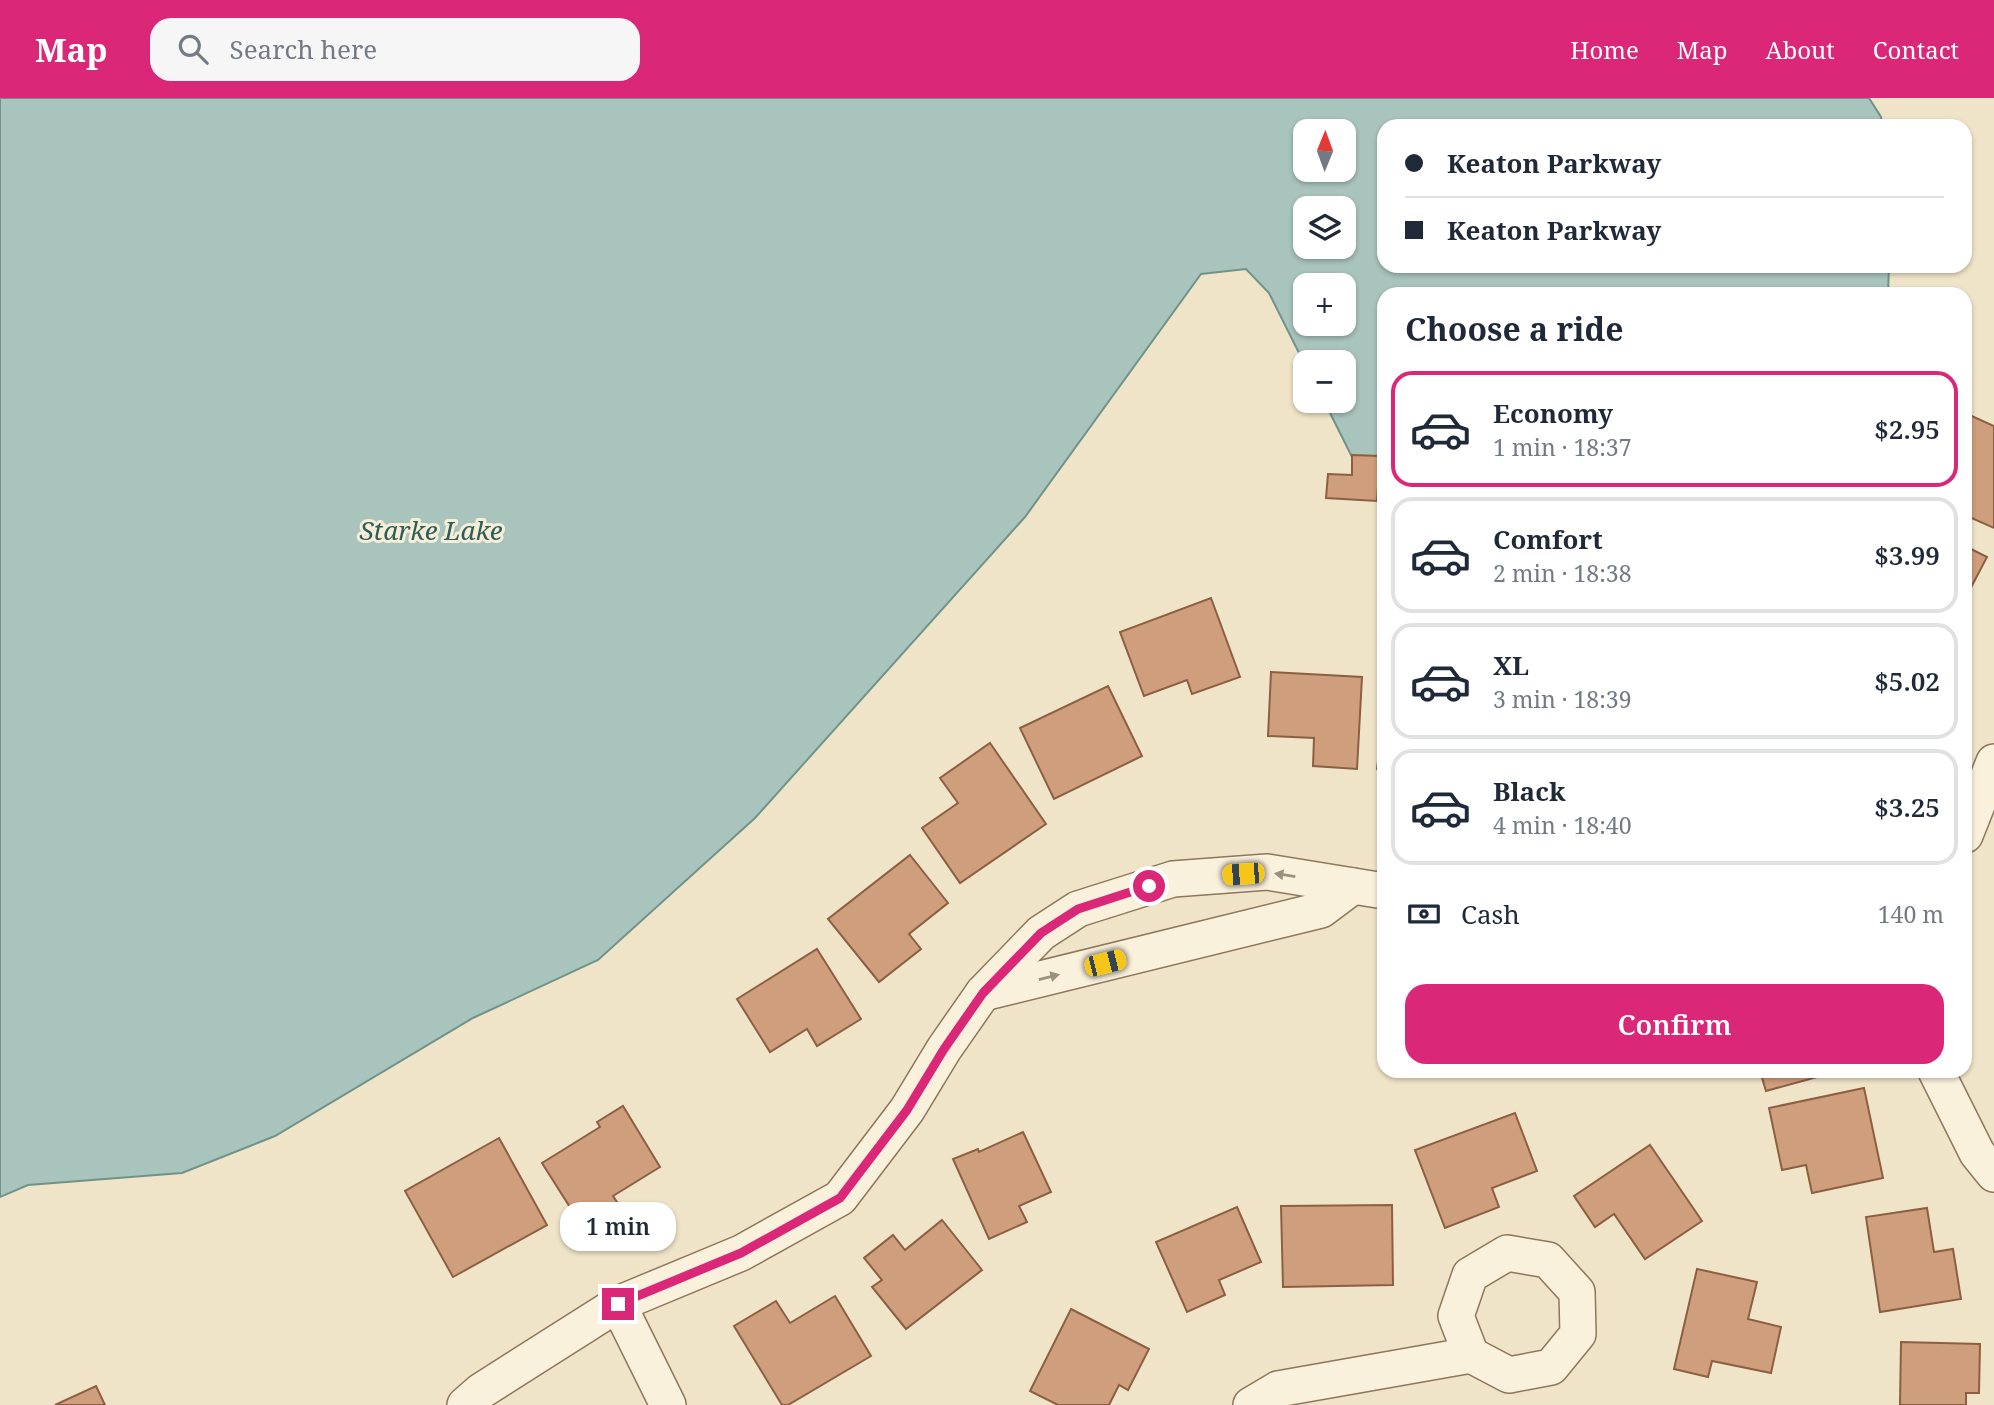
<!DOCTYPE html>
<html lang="en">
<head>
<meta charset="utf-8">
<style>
  body { margin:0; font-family:"Noto Serif",serif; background:#f6f6f7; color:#1f2937; height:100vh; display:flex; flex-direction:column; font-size:26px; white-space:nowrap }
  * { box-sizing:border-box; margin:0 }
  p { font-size:23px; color:#747a83 }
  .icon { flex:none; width:38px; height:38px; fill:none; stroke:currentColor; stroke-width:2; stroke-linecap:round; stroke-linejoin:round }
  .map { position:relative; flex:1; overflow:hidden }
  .sheet { position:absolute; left:1377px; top:189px; width:595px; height:791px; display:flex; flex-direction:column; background:#fff; border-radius:21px; box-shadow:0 2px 5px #0004 }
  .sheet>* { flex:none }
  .banner { position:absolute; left:1377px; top:21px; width:595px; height:154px; border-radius:21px; box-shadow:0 2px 5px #0004; display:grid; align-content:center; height:154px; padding:0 28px; background:#fff }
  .needle { width:46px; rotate:1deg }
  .buttons { position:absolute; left:1293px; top:21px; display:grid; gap:14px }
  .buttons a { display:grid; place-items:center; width:63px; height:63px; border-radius:14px; background:#fff; box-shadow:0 2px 5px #0004; font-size:35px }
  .end { position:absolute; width:32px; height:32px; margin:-16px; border:9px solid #db2777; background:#fff; box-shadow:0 0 0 4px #fff }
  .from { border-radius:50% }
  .bubble { position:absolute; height:49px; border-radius:21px; background:#fff; box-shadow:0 2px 5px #0004; font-size:23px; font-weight:600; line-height:49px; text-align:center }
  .car { position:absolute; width:21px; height:42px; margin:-21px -10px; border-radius:9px; box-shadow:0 0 5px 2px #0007; background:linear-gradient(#f5c518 24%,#345 0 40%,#f5c518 0 76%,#345 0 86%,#f5c518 0) }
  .banner b { display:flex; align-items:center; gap:24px; height:66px; font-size:26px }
  .banner b+b { border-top:2px solid #e0e1e3 }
  .banner i { width:18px; height:18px; background:#1f2937 }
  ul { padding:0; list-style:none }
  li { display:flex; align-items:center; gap:21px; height:116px; margin:0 14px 10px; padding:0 14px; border:4px solid #e0e1e3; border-radius:21px }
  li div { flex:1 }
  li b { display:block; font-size:26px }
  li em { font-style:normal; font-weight:600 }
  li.on { border-color:#db2777 }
  li>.icon { width:63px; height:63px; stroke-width:1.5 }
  h2 { padding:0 28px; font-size:32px; line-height:84px }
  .pay { display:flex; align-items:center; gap:18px; height:77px; padding:0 28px; font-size:26px }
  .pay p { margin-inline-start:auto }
  .cta { display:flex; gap:14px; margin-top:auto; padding:14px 28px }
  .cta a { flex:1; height:80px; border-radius:21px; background:#db2777; color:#fff; font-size:28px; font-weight:600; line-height:80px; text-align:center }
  header { display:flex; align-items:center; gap:42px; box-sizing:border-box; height:98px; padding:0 35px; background:#db2777; color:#fff }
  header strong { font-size:33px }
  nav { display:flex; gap:38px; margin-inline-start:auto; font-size:24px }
  .search { width:490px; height:63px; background:#f6f6f7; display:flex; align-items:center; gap:18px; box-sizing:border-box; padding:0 24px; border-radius:21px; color:#747a83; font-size:26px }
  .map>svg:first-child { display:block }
</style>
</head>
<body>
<header>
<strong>Map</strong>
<div class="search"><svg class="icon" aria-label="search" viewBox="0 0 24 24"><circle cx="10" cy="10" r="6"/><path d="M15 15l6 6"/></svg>Search here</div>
<nav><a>Home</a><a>Map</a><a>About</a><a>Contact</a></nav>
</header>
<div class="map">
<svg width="1994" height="1307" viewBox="0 0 1994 1307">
  <rect width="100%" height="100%" fill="#f0e4c8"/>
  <path fill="#a9c4bc" stroke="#6f938a" stroke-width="2" fill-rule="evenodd" d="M0,0h1869l12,19 2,9h-499v140h505l-1,28h-504v195l-32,-32 -28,-56h20v-39h-38l-1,3 -36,-72 -23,-24 -45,5 -176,243 -270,301 -157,142 -125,58 -198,118 -93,37 -154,12 -28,12zM1306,33h38v39h-38zM1306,110h38v39h-38zM1306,187h38v39h-38z"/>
  <g fill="#cf9f7d" stroke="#8d5f41" stroke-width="2">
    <path d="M1965,315l29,13v102l-29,-13z"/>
    <path d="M1352,357l28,1 -3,45 -51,-3 2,-24 24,1z"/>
    <path d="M1965,448l22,11 -22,42z"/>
    <path d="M1211,500l29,79 -48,17 -5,-14 -43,16 -24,-64z"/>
    <path d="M1271,574l91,5 -5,92 -44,-3 1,-28 -46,-2z"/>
    <path d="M1108,588l34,70 -88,43 -34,-71z"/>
    <path d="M1384,616v56l-7,-1z"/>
    <path d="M990,645l56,81 -86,59 -38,-55 36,-25 -18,-25z"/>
    <path d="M910,757l38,48 -39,31 12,15 -42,33 -51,-63z"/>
    <path d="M817,851l44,70 -44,27 -10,-17 -37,23 -33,-53z"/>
    <path d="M1760,973h67l1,3 -62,17z"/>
    <path d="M1864,990l19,90 -71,15 -6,-28 -24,5 -13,-62z"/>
    <path d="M623,1008l37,61 -47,29 10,15 -36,23 -45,-71 58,-36 -3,-5z"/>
    <path d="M1515,1015l22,58 -45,17 7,19 -54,21 -30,-78z"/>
    <path d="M1023,1034l28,60 -32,14 8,16 -38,17 -36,-80 25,-10 1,3z"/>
    <path d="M499,1040l48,87 -94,52 -48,-86z"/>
    <path d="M1650,1047l52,76 -57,38 -31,-45 -19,13 -21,-31z"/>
    <path d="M1392,1107l1,80 -110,2 -2,-81z"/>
    <path d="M1237,1109l24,55 -42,18 6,15 -38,17 -31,-70z"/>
    <path d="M1927,1110l7,44 19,-3 8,50 -81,13 -14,-95z"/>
    <path d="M942,1122l40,50 -76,59 -34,-42 10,-7 -18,-22 29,-23 12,15z"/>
    <path d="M1697,1171l60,13 -9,37 33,8 -10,46 -59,-12 -4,16 -34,-8z"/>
    <path d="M835,1198l36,60 -83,49h-6l-48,-79 42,-25 14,22z"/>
    <path d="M1071,1211l78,40 -21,41 -9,-5 -10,20h-51l-28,-14z"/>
    <path d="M1901,1244l79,2 -1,49h-13v12h-66z"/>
    <path d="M96,1288l9,19h-50z"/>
  </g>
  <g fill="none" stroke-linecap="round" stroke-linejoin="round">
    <g stroke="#8d765c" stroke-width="38">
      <g id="minor">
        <path d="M1965,737l29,-73"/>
        <path d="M983,895l338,-83 32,-24"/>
        <path d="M1936,973l41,82 17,21"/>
        <path d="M618,1206l50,101"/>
        <path d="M465,1307l16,-14 137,-87 123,-51 99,-55 67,-88 37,-61 39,-56 58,-60 37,-24 95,-30 94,-7 117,19"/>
        <path d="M1251,1307l27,-16 193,-34 38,20 42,-8 27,-33 -1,-42 -29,-32 -41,-7 -37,22 -14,41 15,39"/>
      </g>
    </g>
    <use href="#minor" stroke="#faf1dc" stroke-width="35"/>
  </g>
  <defs><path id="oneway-solid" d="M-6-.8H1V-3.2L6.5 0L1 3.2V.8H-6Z" transform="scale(1.75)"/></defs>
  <g fill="#9c907e">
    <use href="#oneway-solid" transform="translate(1285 777) rotate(-171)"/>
    <use href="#oneway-solid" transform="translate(1049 879) rotate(-14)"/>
  </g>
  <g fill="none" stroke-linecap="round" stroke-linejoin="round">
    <path stroke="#db2777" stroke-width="9" d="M618,1206l123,-51 99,-55 67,-88 37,-61 39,-56 58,-60 37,-24 71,-23"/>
  </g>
  <g text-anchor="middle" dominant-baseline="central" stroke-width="6" stroke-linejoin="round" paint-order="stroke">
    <g font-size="26" font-style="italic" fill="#2f5d5a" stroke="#f7eed8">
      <text x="431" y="432">Starke Lake</text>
    </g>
  </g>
</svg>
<div class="buttons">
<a><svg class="needle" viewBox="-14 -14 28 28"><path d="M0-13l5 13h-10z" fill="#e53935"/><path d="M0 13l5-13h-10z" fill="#747a83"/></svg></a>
<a><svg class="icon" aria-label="layers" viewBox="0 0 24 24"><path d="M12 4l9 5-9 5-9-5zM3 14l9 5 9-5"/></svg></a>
<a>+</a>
<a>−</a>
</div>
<i class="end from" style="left:1149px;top:788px"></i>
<i class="end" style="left:618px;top:1206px"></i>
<div class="bubble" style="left:560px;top:1104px;width:116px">1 min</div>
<i class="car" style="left:1243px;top:776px;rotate:266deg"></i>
<i class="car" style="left:1105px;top:865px;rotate:76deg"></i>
<div class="banner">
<b><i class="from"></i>Keaton Parkway</b>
<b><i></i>Keaton Parkway</b>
</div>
<section class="sheet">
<h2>Choose a ride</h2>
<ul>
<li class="on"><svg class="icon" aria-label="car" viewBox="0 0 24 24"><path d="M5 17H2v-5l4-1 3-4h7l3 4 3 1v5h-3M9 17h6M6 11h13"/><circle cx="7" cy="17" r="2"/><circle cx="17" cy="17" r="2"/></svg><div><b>Economy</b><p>1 min · 18:37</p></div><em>$2.95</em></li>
<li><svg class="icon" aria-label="car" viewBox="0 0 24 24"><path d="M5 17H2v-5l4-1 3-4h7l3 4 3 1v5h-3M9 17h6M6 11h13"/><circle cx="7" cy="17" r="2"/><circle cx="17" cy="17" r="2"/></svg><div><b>Comfort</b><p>2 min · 18:38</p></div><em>$3.99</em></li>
<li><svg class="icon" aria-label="car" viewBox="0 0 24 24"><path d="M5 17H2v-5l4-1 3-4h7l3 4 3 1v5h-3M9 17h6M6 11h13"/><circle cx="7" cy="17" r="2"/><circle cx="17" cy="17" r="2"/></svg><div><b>XL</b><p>3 min · 18:39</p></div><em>$5.02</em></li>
<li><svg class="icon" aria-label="car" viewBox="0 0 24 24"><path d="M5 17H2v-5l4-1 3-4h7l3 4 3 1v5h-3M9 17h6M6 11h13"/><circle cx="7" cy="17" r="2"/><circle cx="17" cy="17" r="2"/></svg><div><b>Black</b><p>4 min · 18:40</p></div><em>$3.25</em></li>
</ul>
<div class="pay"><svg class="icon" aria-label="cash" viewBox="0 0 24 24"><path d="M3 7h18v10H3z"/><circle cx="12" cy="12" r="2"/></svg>Cash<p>140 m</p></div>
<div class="cta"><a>Confirm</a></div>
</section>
</div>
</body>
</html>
